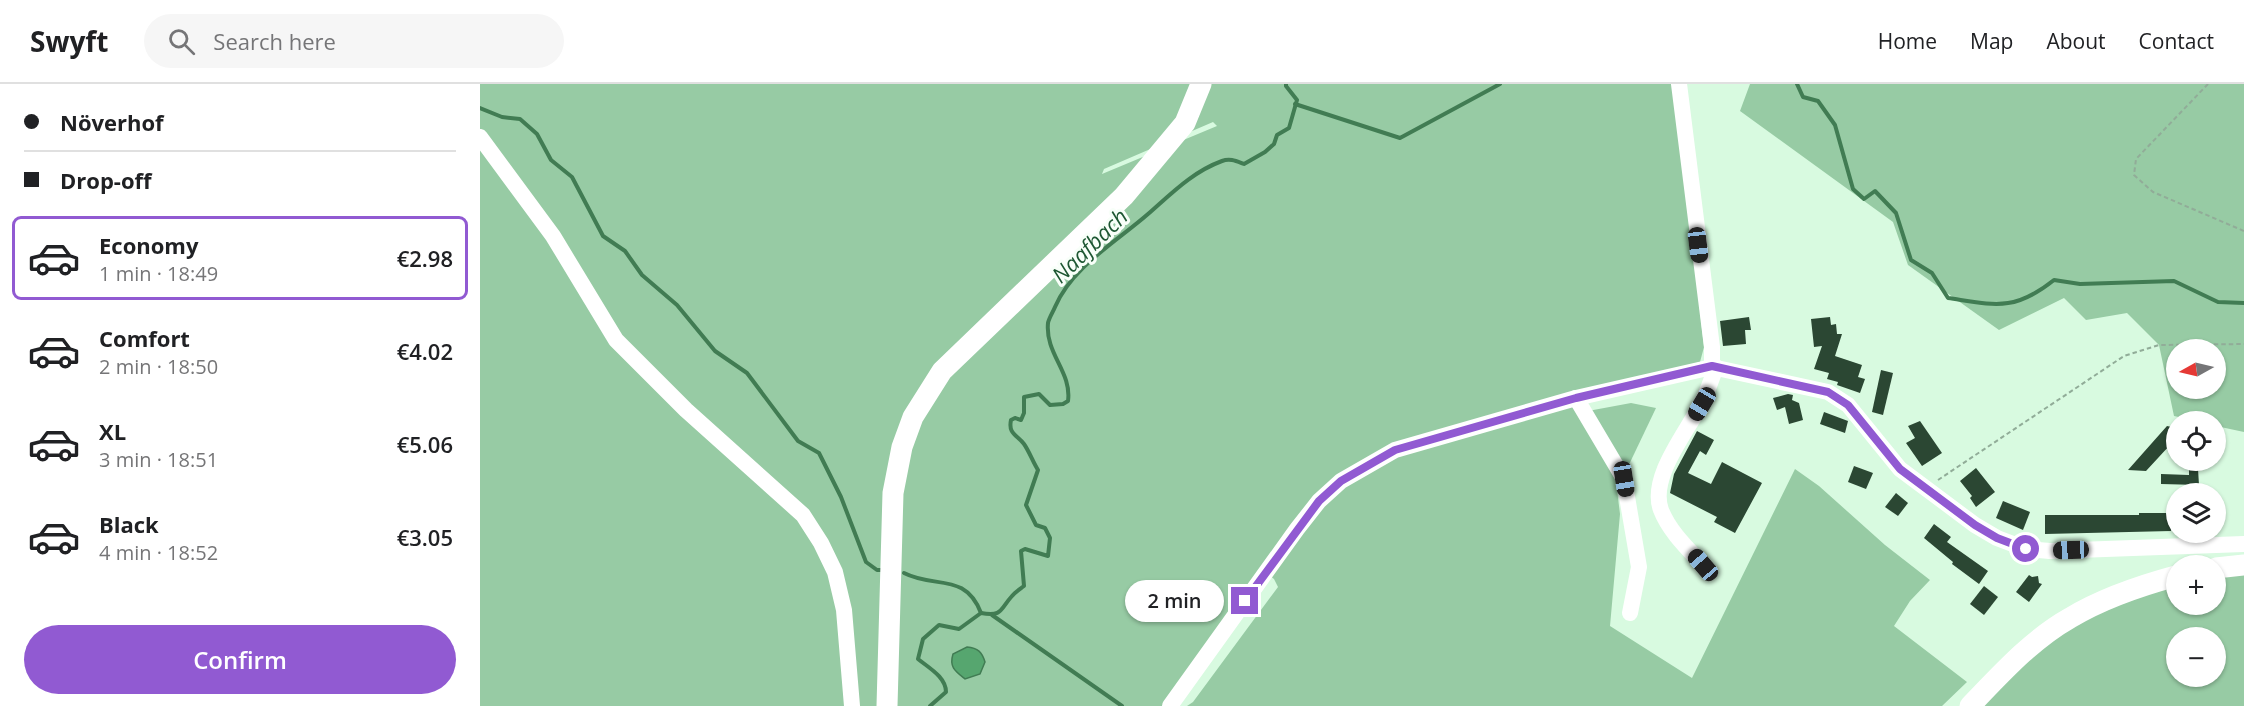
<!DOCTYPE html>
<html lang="en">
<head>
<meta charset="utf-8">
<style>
  body { margin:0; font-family:"Open Sans",sans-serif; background:#f6f6f6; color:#202124; height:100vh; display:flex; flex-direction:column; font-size:22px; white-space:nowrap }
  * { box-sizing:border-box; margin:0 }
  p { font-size:20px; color:#757577 }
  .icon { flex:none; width:33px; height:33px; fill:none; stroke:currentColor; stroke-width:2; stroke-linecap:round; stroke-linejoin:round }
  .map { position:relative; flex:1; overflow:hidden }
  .side { display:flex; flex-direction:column; background:#fff; width:480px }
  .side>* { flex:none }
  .banner { display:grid; align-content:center; height:132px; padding:0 24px; background:#fff }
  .needle { width:39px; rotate:262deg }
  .fabs { position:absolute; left:1686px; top:255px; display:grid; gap:12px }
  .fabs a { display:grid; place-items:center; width:60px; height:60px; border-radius:50%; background:#fff; box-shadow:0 2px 4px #0004; font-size:30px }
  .end { position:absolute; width:27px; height:27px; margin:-14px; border:8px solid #915ad2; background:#fff; box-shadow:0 0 0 3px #fff }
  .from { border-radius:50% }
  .bubble { position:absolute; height:42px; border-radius:21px; background:#fff; box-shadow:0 2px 4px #0004; font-size:20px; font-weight:600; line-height:42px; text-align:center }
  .car { position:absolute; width:18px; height:36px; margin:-18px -9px; border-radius:8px; box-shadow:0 0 4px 2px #0007; background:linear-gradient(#222 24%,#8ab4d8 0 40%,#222 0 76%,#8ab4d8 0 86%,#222 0) }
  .banner b { display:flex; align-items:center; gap:21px; height:57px; font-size:22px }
  .banner b+b { border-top:2px solid #e0e0e0 }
  .banner i { width:15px; height:15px; background:#202124 }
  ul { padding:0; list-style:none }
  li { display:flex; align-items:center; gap:18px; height:84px; margin:0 12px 9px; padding:0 12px; border:3px solid transparent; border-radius:9px }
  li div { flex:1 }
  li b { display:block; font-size:22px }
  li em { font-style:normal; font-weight:600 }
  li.selected { border-color:#915ad2 }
  li>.icon { width:54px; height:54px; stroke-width:1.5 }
  .button { display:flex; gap:12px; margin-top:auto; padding:12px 24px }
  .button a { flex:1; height:69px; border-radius:36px; background:#915ad2; color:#fff; font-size:24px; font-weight:600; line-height:69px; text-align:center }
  header { display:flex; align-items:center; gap:36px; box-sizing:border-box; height:84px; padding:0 30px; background:#fff; border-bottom:2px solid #e0e0e0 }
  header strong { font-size:28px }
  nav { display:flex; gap:33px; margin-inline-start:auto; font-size:21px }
  .search { width:420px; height:54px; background:#f6f6f6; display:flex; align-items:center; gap:15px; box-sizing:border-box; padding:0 21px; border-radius:33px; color:#757577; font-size:22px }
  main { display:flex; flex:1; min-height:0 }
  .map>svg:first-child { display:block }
</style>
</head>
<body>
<header>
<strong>Swyft</strong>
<div class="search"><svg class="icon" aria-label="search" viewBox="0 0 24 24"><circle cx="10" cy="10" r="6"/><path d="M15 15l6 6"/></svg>Search here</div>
<nav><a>Home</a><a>Map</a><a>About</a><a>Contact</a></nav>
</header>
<main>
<section class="side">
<div class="banner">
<b><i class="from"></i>Növerhof</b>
<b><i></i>Drop-off</b>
</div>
<ul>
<li class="selected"><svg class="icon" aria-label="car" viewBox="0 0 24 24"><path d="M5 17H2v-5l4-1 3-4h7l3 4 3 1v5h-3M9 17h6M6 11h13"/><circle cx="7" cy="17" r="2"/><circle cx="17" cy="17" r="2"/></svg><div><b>Economy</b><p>1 min · 18:49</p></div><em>€2.98</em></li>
<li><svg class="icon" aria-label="car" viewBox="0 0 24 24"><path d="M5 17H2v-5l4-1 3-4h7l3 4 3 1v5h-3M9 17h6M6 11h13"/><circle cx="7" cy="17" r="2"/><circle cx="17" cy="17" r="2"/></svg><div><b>Comfort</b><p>2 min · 18:50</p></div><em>€4.02</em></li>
<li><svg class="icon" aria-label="car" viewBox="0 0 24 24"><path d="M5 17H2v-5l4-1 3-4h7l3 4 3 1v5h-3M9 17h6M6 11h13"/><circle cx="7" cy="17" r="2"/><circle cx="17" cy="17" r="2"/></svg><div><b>XL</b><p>3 min · 18:51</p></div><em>€5.06</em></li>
<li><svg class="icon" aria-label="car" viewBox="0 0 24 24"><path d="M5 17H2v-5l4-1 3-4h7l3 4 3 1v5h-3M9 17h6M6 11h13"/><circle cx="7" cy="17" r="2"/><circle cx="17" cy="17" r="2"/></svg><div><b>Black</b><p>4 min · 18:52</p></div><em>€3.05</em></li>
</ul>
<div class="button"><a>Confirm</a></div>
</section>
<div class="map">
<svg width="1764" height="622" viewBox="0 0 1764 622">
  <rect width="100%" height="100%" fill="#d8fae0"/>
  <g fill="#97cba4" fill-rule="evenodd">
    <path d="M0,0h1195l29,263 -4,15 -275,73 -92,47 -167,224h-686zM733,38l4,4 -115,48 2,-5z"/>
    <path d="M1270,0h494v348l-28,-6v-4l-18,-1 -24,-5 -15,-71 -32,-32 -41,7 -22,-22 -65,32 -91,-65 -15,-43 -153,-111zM1696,266h40v38h-40z"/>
    <path d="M1097,317l38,73 5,40 -10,112 82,52 103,-209 24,17 66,59 45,35 -20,21 -16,25 73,56 -25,24h-755l6,-4 85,-115 -4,-8 -6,-5 26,-36 51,-54 48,-28z"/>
    <path d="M1151,319l25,5 -31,65 -37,-62z"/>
    <path d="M1764,488v134h-269l31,-32 77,-55 93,-36v21h40v-28zM1696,554h40v38h-40z"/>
  </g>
  <path fill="#56a66f" stroke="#417c53" stroke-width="1.5" d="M487,563c11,1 15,5 18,15l-5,12 -15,5c-10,-8 -16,-12 -12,-25z"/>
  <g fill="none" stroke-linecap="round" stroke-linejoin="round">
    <g stroke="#417c53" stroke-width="4">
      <path d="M1317,0l6,13 15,4 17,24 18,64 11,10 11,-8 21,22 15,47 21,13 16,25c47,7 66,14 106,-18l26,4 94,-3 44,21 26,1"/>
      <path d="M815,20l105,34 100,-54"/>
      <path d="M0,24l22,9 18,2 17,15 14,26 21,17 31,59 22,15 17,24 35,30 38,46 32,22 51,68 21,12 22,44 25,65 11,8h4"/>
      <path d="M424,489c31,16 61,-1 77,40"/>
      <path d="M512,531l130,91"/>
      <path d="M450,622l16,-14c0,-15 -17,-24 -28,-33l5,-20 16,-14 20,4 22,-16c22,4 19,-4 31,-17 3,-4 8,-7 12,-10l-3,-35 4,-2 23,7 2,-18 -5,-10 -9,-3 -10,-20 12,-35c-5,-8 -9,-19 -14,-26 -7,-9 -16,-10 -13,-24l4,-2 6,2 3,-7v-16l15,-3 11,11 13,-1 5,-3c4,-29 -23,-47 -20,-78 1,-5 5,-11 7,-16 17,-40 61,-65 93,-93 23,-20 44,-42 74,-53 8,-3 14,0 22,3l21,-12 9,-8 3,-9 12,-7 8,-28 -11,-14v-2"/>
    </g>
  </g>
  <g fill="#2b4733">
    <path d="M1269,233l2,13h-6l1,14 -23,2 -3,-25z"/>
    <path d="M1350,233l1,8 5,-1 1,10h5l-7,22 27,9 -4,12 7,2 -5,14 -23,-8 1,-3 -11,-3 2,-6 -15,-4 8,-23 -8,1 -3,-28z"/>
    <path d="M1401,286l12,3 -10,42 -11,-3z"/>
    <path d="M1308,310l5,1 -1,5 7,3 4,17 -14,4 -4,-17 -8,3 -4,-12z"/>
    <path d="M1344,328l24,9 -3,12 -25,-9z"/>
    <path d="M1440,337l22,32 -20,13 -16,-23 9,-5 -7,-12z"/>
    <path d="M1687,342l9,2v17h-6l-24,26 -18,-1z"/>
    <path d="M1217,347l17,9 -8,15 -6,-4 -12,22 23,11 11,-22 40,21 -27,50 -21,-11 3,-5 -47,-24 4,-19z"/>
    <path d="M1374,382l19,7 -7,16 -18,-7z"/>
    <path d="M1496,384l19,24 -19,15 -6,-9 2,-2 -12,-15z"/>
    <path d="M1709,385h9l1,16 -38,-1v-10l28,1z"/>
    <path d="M1416,409l12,10 -10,13 -13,-9z"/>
    <path d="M1523,417l27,11 -7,18 -27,-12z"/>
    <path d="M1659,429h32v18l-126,3v-19h94z"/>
    <path d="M1454,440l17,13 -4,5 41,29 -9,13 -27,-20 1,-2 -29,-24z"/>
    <path d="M1549,491l3,2 6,-1 1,7 3,1 -13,18 -13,-10z"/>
    <path d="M1504,502l14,11 -14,18 -14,-11z"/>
  </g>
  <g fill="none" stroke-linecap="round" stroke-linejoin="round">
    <g stroke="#91ac98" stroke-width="2" stroke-dasharray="4.5 3" stroke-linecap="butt">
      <path d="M1728,0l-72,75 -2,16 19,17 91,39"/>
      <path d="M1458,396l186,-124 35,-11 85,-1"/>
    </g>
    <g stroke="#fff" stroke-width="16">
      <path d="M1199,0l33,263v20"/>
      <path d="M0,53l73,99 63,104 70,70 117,105 18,28 14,29 9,38 8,96"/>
      <path d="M1096,314l48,81 15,88 -9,46"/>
      <path d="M1223,481c-15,-16 -34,-34 -42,-55 -12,-32 25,-77 39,-104 7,-12 11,-26 16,-39"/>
      <path d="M690,622l127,-177 22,-28 22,-20 54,-31 181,-52 136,-31 116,25 20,13 52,64 75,56 22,13 29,11 24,2 194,-7"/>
    </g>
    <g stroke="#fff" stroke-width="21">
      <path d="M1736,484l28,-3"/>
      <path d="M407,622l6,-213 9,-46 11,-30 29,-46 182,-175 61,-73 16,-39"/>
      <path d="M1490,622c30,-31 61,-66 100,-88 33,-20 69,-32 106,-42"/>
    </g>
  </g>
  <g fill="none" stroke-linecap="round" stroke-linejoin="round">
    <path stroke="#915ad2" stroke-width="8" d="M765,517l74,-100 22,-20 54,-31 181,-52 136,-32 116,26 20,13 52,64 75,56 22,13 29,11"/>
  </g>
  <g text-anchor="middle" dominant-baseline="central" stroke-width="6" stroke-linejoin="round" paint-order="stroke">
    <g font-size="22" font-style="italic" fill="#1d5732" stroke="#f8fff9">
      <text transform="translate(609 161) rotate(-44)">Naafbach</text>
    </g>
  </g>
</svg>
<div class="fabs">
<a><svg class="needle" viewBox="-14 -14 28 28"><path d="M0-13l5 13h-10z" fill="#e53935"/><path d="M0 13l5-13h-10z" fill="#757577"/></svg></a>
<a><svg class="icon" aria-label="locate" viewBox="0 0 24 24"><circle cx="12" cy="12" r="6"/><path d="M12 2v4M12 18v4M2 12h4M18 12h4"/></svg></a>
<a><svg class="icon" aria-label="layers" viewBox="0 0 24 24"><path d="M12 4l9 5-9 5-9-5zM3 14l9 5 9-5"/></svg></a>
<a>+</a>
<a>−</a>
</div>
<i class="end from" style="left:1546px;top:465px"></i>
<i class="end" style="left:765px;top:517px"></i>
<div class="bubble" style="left:645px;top:496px;width:99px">2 min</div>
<i class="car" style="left:1218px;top:161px;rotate:173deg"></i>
<i class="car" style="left:1222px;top:320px;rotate:211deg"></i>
<i class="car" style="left:1144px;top:395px;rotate:171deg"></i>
<i class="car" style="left:1591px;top:466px;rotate:268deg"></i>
<i class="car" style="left:1223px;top:481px;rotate:319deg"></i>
</div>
</main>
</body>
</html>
